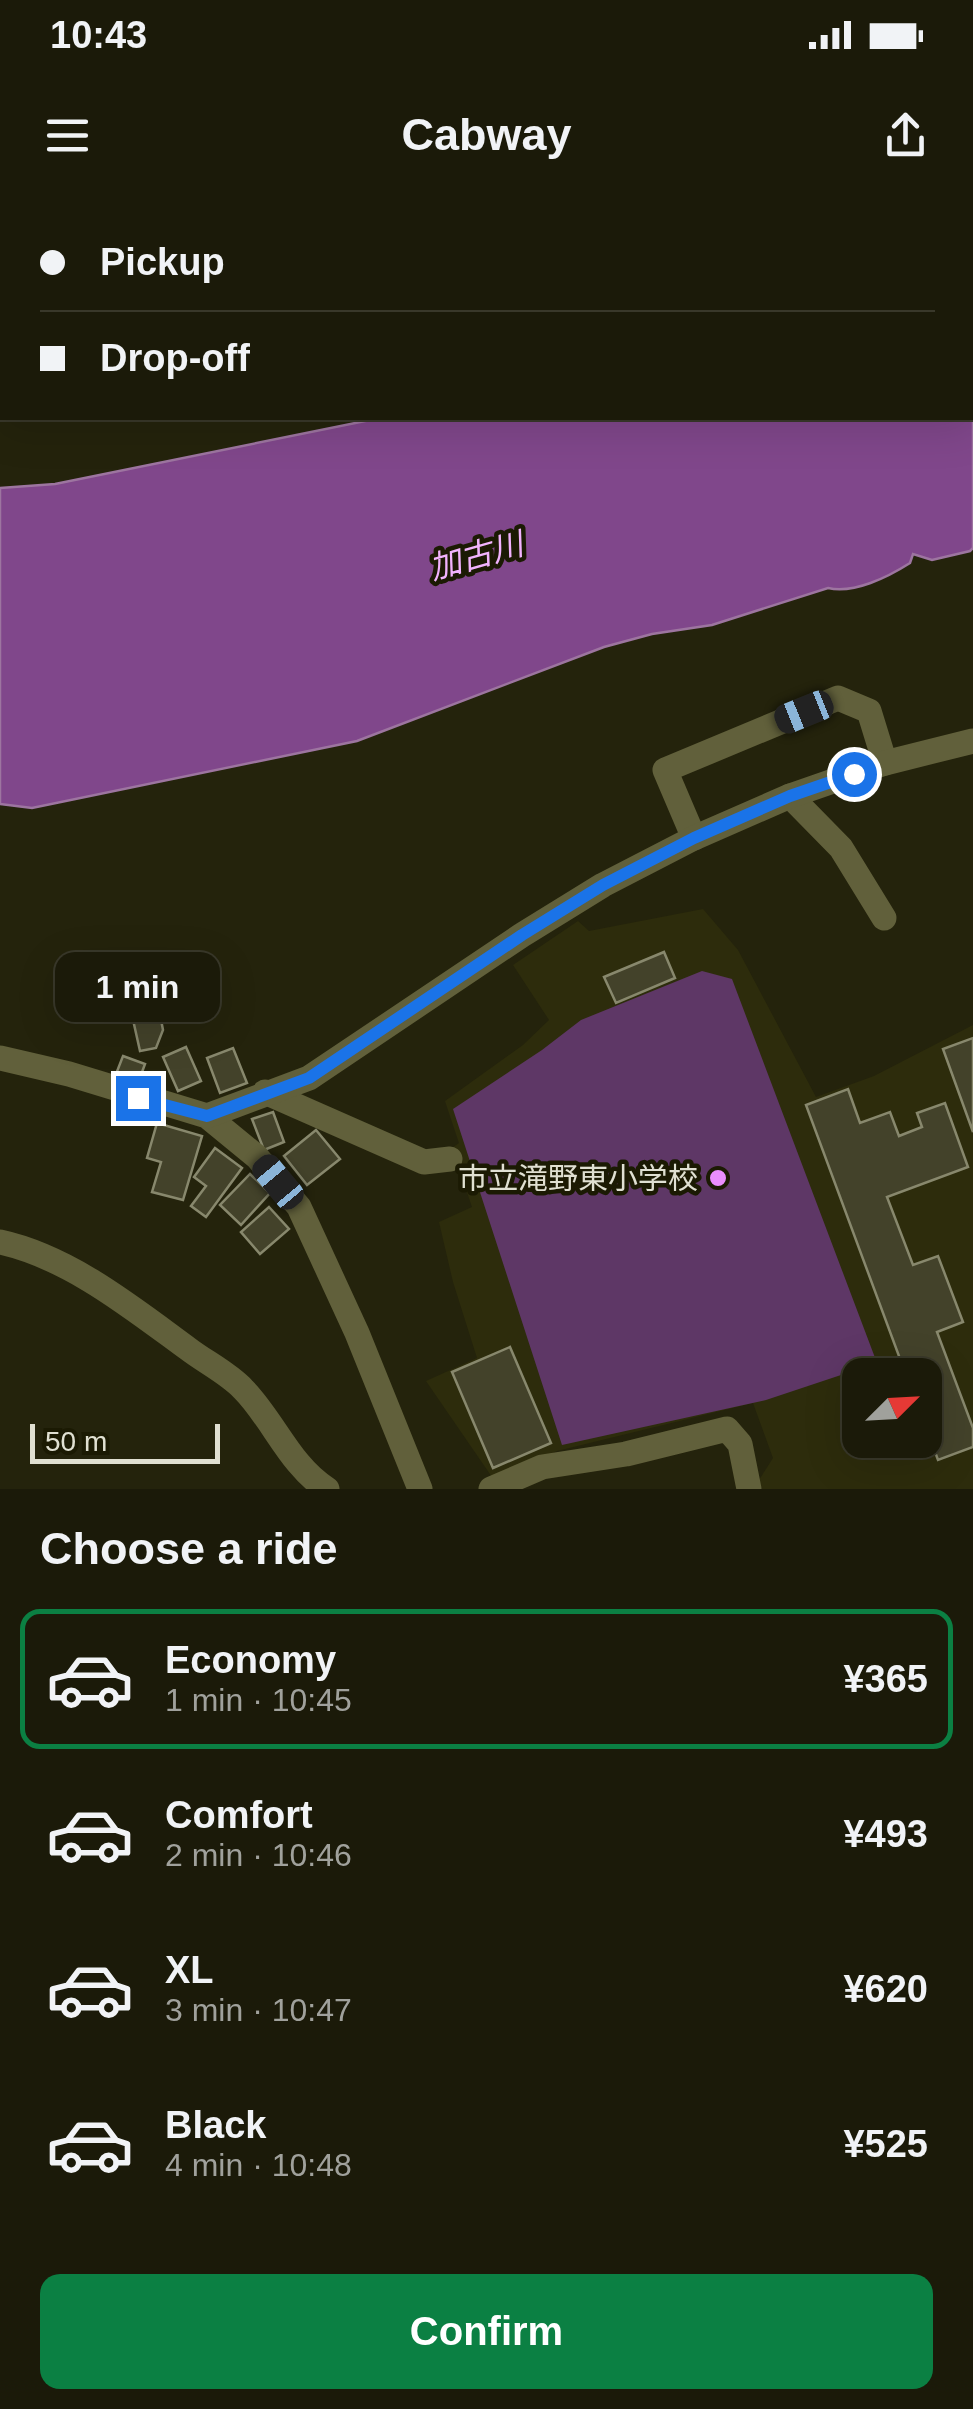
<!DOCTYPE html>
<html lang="en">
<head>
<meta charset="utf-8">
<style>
  body { margin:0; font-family:Helvetica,"Noto Sans JP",sans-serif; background:#282717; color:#f1f3f6; height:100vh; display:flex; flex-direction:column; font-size:38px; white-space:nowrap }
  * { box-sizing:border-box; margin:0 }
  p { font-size:32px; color:#a0a19c }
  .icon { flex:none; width:55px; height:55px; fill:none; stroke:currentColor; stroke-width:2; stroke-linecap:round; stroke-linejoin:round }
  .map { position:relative; height:1289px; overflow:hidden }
  .drawer { display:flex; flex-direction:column; background:#1b1a09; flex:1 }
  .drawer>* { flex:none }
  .hud { position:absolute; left:0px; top:0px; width:975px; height:220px; box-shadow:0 10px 40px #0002,0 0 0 2px #39382a; display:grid; align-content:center; height:220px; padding:0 40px; background:#1b1a09 }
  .needle { width:65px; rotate:66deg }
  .buttons { position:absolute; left:842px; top:1158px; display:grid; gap:20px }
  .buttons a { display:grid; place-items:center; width:100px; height:100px; border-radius:20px; background:#1b1a09; box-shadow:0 10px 40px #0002,0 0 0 2px #39382a; font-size:50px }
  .scale { position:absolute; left:30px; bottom:25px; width:190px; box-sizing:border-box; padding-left:10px; border:5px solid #e0e0d2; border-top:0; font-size:28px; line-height:35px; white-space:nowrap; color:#e0e0d2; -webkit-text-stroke:8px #1b1a03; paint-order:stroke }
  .end { position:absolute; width:45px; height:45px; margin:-22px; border:12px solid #1a73e8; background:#fff; box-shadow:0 0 0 5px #fff }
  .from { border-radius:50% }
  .bubble { position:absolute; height:70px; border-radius:20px; background:#1b1a09; box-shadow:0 10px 40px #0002,0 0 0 2px #39382a; font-size:32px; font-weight:600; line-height:70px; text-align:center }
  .car { position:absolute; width:30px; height:60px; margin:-30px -15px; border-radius:12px; box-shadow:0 0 8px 2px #0007; background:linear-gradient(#222 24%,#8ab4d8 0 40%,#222 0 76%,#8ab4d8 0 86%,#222 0) }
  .hud b { display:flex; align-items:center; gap:35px; height:95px; font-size:38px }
  .hud b+b { border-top:2px solid #39382a }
  .hud i { width:25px; height:25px; background:#f1f3f6 }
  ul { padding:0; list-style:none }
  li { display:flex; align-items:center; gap:30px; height:140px; margin:0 20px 15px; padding:0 20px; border:5px solid transparent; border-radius:20px }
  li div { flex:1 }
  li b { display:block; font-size:38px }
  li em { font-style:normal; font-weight:600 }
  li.selected { border-color:#0b8043 }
  li>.icon { width:90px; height:90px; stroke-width:1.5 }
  h2 { padding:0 40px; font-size:45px; line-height:120px }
  .button { display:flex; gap:20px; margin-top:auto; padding:20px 40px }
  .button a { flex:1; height:115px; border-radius:20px; background:#0b8043; color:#fff; font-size:40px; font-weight:600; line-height:115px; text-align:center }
  .status { display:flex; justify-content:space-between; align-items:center; height:70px; padding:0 50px; background:#1b1a09; direction:ltr }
  .status svg { height:28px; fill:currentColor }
  header { display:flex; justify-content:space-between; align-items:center; height:130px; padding:0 40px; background:#1b1a09; font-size:45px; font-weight:600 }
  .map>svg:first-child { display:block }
</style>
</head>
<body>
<div class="status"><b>10:43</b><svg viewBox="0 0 49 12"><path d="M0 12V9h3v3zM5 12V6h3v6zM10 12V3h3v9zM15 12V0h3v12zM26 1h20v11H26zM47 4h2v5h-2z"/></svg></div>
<header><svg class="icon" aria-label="menu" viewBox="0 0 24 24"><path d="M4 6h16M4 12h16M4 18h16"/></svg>Cabway<svg class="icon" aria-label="share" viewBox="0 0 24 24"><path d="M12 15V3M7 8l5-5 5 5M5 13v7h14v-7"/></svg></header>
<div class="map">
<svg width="973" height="1289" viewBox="0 0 973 1289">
  <rect width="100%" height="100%" fill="#24230c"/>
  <path fill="#2d2c0c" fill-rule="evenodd" d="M703,709l35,41 78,147 58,-21 99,-51v464h-211l-3,-9 14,-22 -20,-55 -196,48 -63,29 -68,-99 51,-23 -24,-76 -14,-60 33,-15 -20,-59 7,-5 -14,-42 78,-56 26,-25 -36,-55 65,-44 11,10zM860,1175h65v65h-65z"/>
  <path fill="#5e3766" d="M702,771l30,8 145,384 -111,37 -204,45 -109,-336 89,-59 39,-30z"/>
  <path fill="#80478b" stroke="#9d75a0" stroke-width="2.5" d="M973,86v262l-3,3 -38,9 -19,-6 -3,9c-22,14 -56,31 -82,25l-116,37 -60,9 -48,13 -247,94 -325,67 -32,-4v-316l55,-4 325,-66h592z"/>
  <g fill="#43422a" stroke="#88886d" stroke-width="2.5">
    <path d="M664,752l11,26 -59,25 -12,-26z"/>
    <path d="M151,769l12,61 -7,18 -16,3 -17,-76z"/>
    <path d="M973,838v94l-30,-83z"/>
    <path d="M186,847l15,34 -23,10 -15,-34z"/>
    <path d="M233,848l14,35 -27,10 -13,-35z"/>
    <path d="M123,856l22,8 -7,19 -22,-9z"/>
    <path d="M848,889l12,34 30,-11 9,24 23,-9 -5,-14 28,-10 23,64 -81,30 26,68 25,-9 25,66 -26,10 36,96v19l-35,13 -13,-35v-50h-19l-100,-270z"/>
    <path d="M273,912l11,30 -20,8 -12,-31z"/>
    <path d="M157,923l45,13 -19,64 -31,-8 9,-30 -14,-4z"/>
    <path d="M316,930l24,29 -33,26 -23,-29z"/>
    <path d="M215,948l27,20 -36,49 -15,-11 15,-20 -12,-9z"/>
    <path d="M250,974l20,19 -29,32 -21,-20z"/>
    <path d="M269,1007l20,22 -29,25 -19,-22z"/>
    <path d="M510,1147l41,96 -58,25 -41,-96z"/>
  </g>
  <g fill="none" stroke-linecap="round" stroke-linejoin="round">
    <path stroke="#61603b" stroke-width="12" d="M916,2l5,-2"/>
    <g stroke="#61603b" stroke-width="25">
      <path d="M275,0v2"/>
      <path d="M29,2l7,-2"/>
      <path d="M0,8h2"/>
      <path d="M790,596l51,52 43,70"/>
      <path d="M694,638l-29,-68 173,-72 31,13 16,52"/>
      <path d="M0,858l69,16 138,42 50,41 42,50 58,126 63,156"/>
      <path d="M265,892l159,70 26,-3"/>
      <path d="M207,916l102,-38 213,-143 81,-50 91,-47 96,-42 95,-33 88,-22"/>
      <path d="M0,1042c69,15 131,65 187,106 18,14 41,25 56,41 30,30 47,77 84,100"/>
      <path d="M491,1289l51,-22 84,-13 101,-25 13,15 9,45"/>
    </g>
  </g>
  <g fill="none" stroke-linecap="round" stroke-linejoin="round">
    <path stroke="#1a73e8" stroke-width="12" d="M138,898l69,18 102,-38 213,-143 81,-50 91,-47 96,-42 64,-22"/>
  </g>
  <circle fill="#ea8dfd" stroke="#1b1a03" stroke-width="4" cx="718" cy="978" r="10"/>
  <g text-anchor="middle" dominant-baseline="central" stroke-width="9" stroke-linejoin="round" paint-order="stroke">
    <g font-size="30" fill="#e0e0d2" stroke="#1b1a03" text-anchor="end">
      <text x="698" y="978">市立滝野東小学校</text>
    </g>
    <g font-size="32" font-style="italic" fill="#f2b3fe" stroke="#1b1a03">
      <text transform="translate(476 356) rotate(-16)">加古川</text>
    </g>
  </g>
</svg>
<div class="buttons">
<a><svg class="needle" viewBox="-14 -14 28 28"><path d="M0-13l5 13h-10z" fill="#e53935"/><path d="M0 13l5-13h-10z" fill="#a0a19c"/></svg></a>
</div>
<div class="scale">50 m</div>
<i class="end from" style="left:854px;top:574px"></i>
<i class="end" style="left:138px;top:898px"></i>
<div class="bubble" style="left:55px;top:752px;width:165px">1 min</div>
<i class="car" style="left:804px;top:512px;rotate:248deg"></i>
<i class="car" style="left:278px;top:982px;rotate:320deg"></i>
<div class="hud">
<b><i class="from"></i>Pickup</b>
<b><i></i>Drop-off</b>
</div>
</div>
<section class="drawer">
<h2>Choose a ride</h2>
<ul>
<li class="selected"><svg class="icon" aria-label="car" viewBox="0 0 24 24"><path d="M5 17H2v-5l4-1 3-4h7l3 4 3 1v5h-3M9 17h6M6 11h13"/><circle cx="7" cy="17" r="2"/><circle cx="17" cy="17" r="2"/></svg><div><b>Economy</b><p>1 min · 10:45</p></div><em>¥365</em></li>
<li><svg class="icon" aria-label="car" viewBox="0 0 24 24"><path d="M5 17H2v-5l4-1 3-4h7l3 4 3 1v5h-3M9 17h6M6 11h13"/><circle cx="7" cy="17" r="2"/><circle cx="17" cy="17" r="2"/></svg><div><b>Comfort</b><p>2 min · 10:46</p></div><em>¥493</em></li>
<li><svg class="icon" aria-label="car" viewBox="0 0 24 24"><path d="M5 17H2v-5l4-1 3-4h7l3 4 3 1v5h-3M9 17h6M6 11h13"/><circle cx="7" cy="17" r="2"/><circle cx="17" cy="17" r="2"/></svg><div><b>XL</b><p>3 min · 10:47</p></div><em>¥620</em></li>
<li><svg class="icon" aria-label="car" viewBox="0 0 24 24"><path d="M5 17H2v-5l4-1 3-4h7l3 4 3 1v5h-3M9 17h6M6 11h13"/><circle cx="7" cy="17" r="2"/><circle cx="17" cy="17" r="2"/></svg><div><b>Black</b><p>4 min · 10:48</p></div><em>¥525</em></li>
</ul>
<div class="button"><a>Confirm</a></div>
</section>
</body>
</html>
